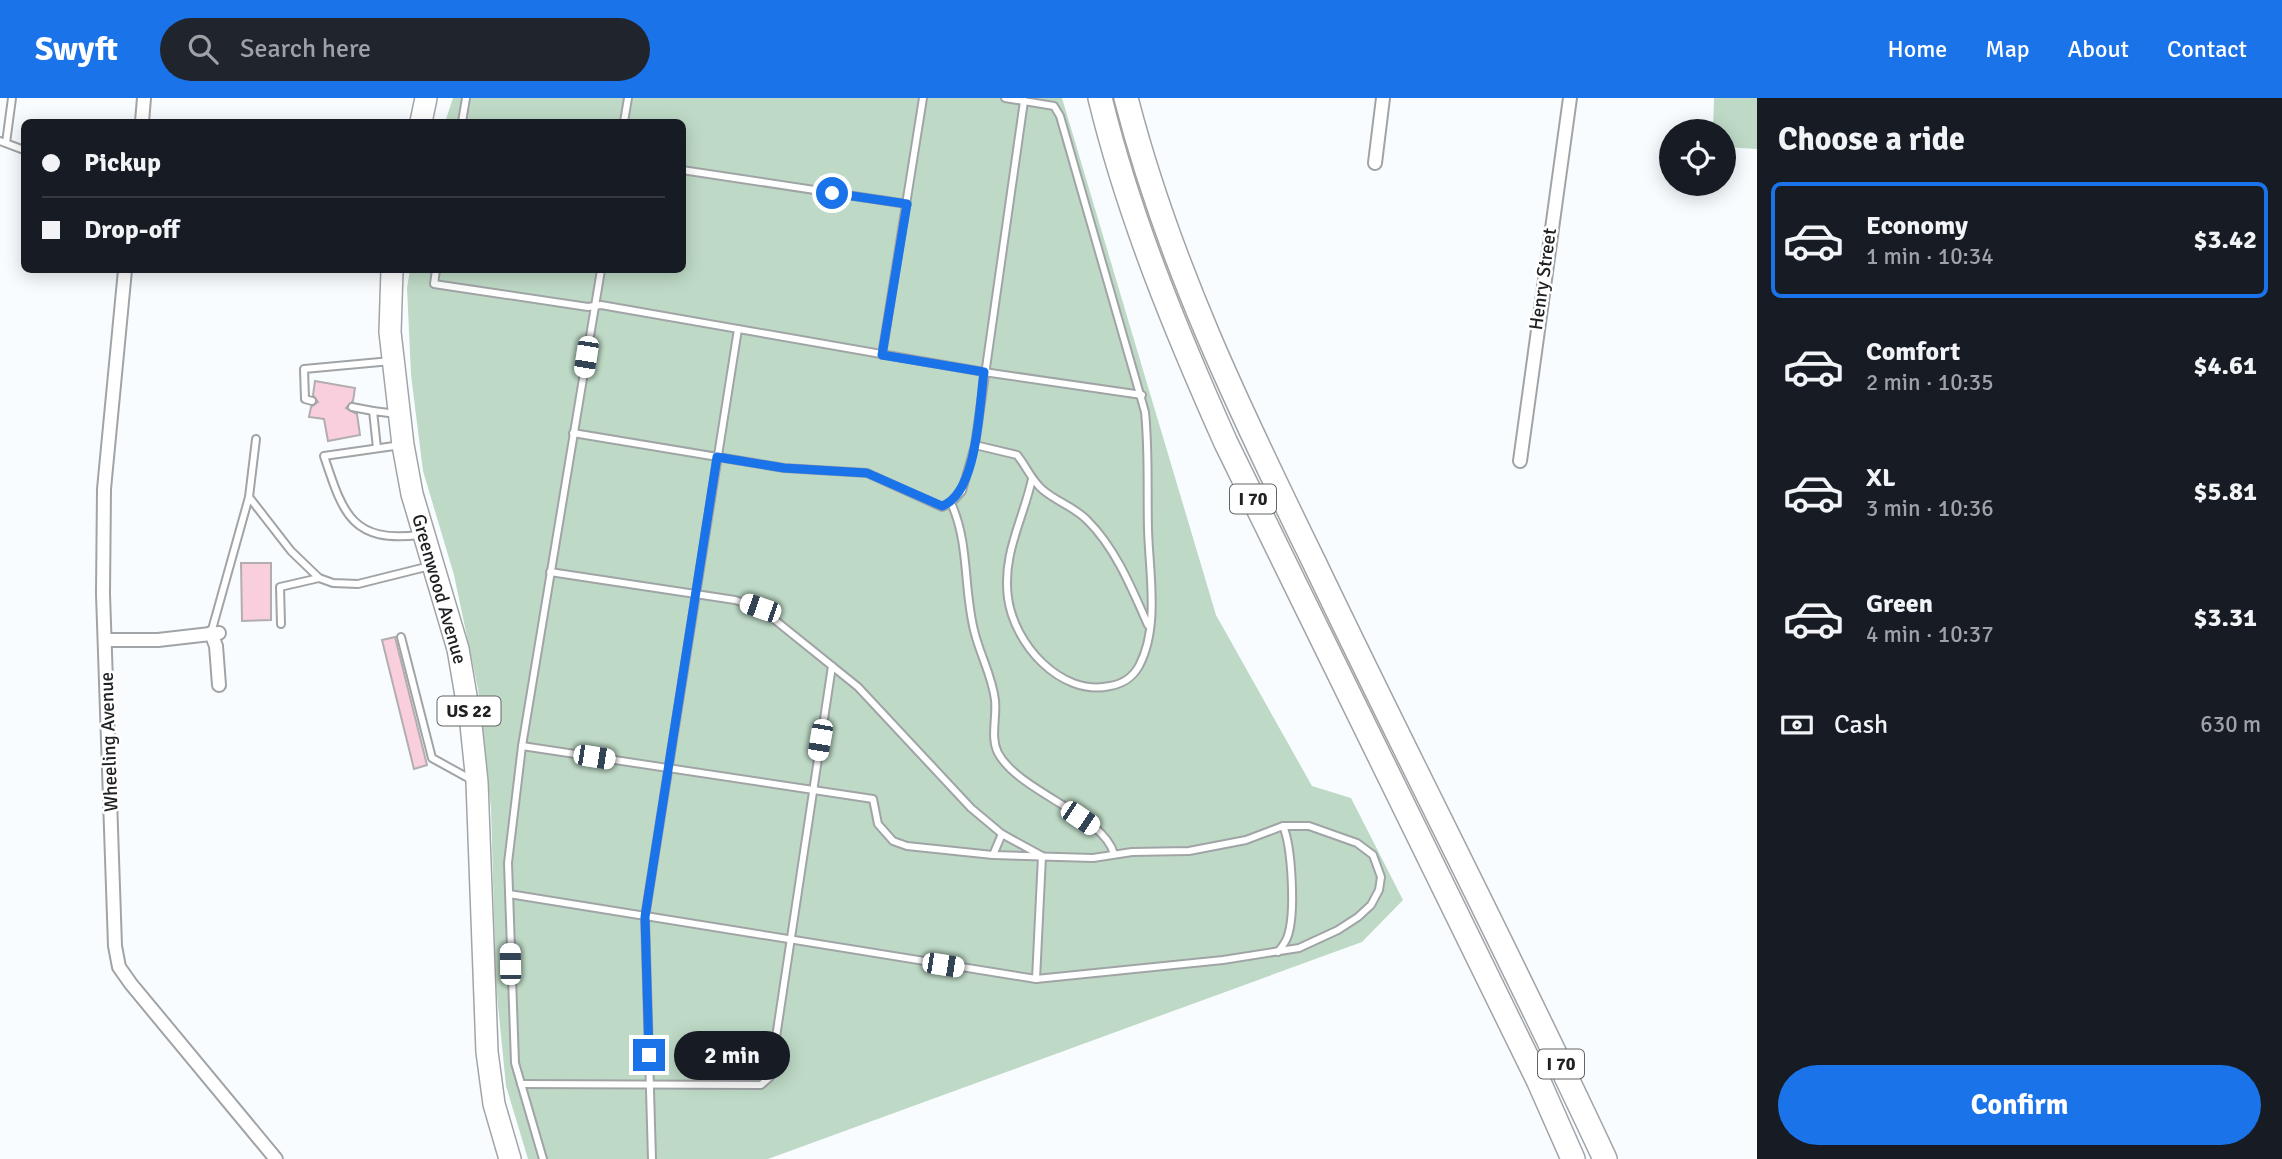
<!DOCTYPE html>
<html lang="en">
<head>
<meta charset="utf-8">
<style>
  body { margin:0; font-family:Signika,sans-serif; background:#20242c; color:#f1f3f6; height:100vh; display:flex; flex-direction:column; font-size:26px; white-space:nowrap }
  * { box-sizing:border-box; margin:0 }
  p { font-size:23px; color:#9ea1a6 }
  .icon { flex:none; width:38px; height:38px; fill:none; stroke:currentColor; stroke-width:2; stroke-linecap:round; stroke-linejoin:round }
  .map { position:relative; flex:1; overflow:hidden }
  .panel { display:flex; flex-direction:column; background:#171b24; width:525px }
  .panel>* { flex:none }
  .banner { position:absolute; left:21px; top:21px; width:665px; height:154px; border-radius:10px; box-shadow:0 4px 18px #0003; display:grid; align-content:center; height:154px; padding:0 21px; background:#171b24 }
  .buttons { position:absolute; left:1659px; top:21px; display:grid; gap:14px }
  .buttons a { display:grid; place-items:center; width:77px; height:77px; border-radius:50%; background:#171b24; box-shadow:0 4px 18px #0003; font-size:35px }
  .end { position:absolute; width:32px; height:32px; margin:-16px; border:9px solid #1a73e8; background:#fff; box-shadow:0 0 0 4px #fff }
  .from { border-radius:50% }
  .bubble { position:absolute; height:49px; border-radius:24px; background:#171b24; box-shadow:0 4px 18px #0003; font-size:23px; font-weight:800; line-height:49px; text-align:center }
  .car { position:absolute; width:21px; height:42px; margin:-21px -10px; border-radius:9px; box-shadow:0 0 5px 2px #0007; background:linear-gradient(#fff 24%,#345 0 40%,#fff 0 76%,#345 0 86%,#fff 0) }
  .banner b { display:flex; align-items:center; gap:24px; height:66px; font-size:26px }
  .banner b+b { border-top:2px solid #363941 }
  .banner i { width:18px; height:18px; background:#f1f3f6 }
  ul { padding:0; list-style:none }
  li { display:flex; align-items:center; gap:21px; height:116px; margin:0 14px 10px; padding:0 7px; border:4px solid transparent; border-radius:10px }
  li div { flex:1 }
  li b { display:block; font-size:26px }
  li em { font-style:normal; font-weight:800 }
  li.selected { border-color:#1a73e8 }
  li>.icon { width:63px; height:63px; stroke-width:1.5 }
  h2 { padding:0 21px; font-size:32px; line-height:84px }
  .pay { display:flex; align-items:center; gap:18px; height:77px; padding:0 21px; font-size:26px }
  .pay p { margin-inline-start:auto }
  .button { display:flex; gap:14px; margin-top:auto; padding:14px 21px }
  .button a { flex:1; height:80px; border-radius:42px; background:#1a73e8; color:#fff; font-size:28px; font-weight:800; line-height:80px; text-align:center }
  header { display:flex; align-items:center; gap:42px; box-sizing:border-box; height:98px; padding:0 35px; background:#1a73e8; color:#fff }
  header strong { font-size:33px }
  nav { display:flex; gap:38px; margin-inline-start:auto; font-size:24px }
  .search { width:490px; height:63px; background:#20242c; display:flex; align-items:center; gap:18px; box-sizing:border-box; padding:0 24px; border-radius:38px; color:#9ea1a6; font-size:26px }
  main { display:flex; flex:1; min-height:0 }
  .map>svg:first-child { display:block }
</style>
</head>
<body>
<header>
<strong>Swyft</strong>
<div class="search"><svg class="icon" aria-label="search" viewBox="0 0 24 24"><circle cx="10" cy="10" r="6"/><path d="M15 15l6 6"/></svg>Search here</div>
<nav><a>Home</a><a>Map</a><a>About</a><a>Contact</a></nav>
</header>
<main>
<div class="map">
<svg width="1757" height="1061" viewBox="0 0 1757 1061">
  <rect width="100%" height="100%" fill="#f9fcff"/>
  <g fill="#bedac6">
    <path d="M453,0h609l154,517 96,171 39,12 52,102 -41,42 -594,217h-240l-22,-73 -10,-101 -5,-176 -13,-120 -24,-114 -31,-104 -12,-96 -4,-87 3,-18h272v-148h-237z"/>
    <path d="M1714,0h43v51l-33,-2v-16h-11z"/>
  </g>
  <g fill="#f9cfdd" stroke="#b2adaf" stroke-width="2">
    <path d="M315,283l40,7 -2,13 -7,7 11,6 3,21 -32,6 -4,-22 -15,-2 2,-10 7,-5 -5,-7z"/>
    <path d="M241,465h30v57l-29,1z"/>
    <path d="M395,539l32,128 -13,4 -32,-129z"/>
  </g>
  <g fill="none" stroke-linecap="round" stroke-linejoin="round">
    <g stroke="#a1a4a7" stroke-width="10">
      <g id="lane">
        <path d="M1005,0l49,8 6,10 85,296c4,39 2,77 3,117 1,42 12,98 -9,137 -6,11 -17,18 -29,20 -50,11 -96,-43 -102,-88 -6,-44 15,-78 24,-119"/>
        <path d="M462,24l4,-24"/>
        <path d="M624,24l4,-24"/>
        <path d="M0,43l24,9"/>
        <path d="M6,45l6,-45"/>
        <path d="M682,72l225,34"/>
        <path d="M436,172l-2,14 154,23 13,-2 383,67 158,23"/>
        <path d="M882,257l41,-257"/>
        <path d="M312,303l-7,-2 -1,-30 87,-8"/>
        <path d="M352,309l21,4"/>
        <path d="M573,335l211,35 83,5 75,34 9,-4 11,-12 13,-46 49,-344"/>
        <path d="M401,347l-77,11c19,57 27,87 95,79"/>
        <path d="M975,347l42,10c10,12 14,25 26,35 14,12 32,17 45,31 28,28 44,68 60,104"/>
        <path d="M377,350l-4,-37 24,3"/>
        <path d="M249,399l42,54 28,27 14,5 25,1 72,-18"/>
        <path d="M951,405c19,41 12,88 24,131 6,23 17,42 20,66 2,18 -5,37 3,53 21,39 106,62 116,101"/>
        <path d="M550,474l185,28 25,8 72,58 26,21 113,121 31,26 40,22 -6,123"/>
        <path d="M281,526l-1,-37 39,-9"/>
        <path d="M211,535l38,-136 7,-58"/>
        <path d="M401,539l31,121 40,22"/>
        <path d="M993,757l9,-21"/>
        <path d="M509,796l527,85 187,-19 76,-12 39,-18 20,-13 13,-12 8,-15 2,-13 -8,-22 -16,-12 -48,-17h-26l-37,14 -57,11 -57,1 -39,6 -100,-3 -86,-9 -14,-5 -15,-17 -5,-25 -351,-53"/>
        <path d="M1278,854c3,-4 7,-9 9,-14 9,-22 5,-91 -4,-112"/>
        <path d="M521,986l240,1 9,-8 62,-411"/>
        <path d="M543,1061l-28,-96 -7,-200 14,-117 79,-476"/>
        <path d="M652,1061l-7,-242 93,-588"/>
      </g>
    </g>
    <g stroke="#a1a4a7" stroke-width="16">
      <g id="street">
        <path d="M142,24l2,-24"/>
        <path d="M1375,65l8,-65"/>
        <path d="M125,172l-21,219 -1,105 12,352 4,21 12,17 145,175"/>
        <path d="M1520,363l50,-363"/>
        <path d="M211,535l5,13 3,39"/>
        <path d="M105,542h53l61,-7"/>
      </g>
    </g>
    <g stroke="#a1a4a7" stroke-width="24">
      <g id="primary">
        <path d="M421,24l5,-24"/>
        <path d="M392,172l-2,62 13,113 9,49 46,155 13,76 6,57 10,270 7,52 16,55"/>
      </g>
    </g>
    <g stroke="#a1a4a7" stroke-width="26">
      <g id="highway">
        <path d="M1100,0c29,119 76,233 126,345l313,639 34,77"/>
        <path d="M1126,0c42,164 115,315 189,466 95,199 197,395 290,595"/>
      </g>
    </g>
    <use href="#lane" stroke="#fff" stroke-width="6"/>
    <use href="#street" stroke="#fff" stroke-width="12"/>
    <use href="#primary" stroke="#fff" stroke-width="21"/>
    <use href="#highway" stroke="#fff" stroke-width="23"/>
  </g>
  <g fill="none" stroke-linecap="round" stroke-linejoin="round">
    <path stroke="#1a73e8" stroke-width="9" d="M649,957l-4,-138 72,-460 67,11 83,5 75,33c36,-13 37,-100 42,-134l-102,-17 25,-151 -75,-11"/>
  </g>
  <g text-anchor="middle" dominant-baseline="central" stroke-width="5" stroke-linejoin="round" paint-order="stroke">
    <g fill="#fff" stroke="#636465" stroke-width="2">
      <rect x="1230" y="386.5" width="46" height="29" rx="5"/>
      <rect x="437.5" y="598.5" width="63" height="29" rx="5"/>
      <rect x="1538" y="951.5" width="46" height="29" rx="5"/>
    </g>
    <g font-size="18" font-weight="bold" fill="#202123">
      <text x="1253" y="401">I 70</text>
      <text x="469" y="613">US 22</text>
      <text x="1561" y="966">I 70</text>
    </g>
    <g font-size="19" fill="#202123" stroke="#fff">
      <text transform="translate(1543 181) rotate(-82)">Henry Street</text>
      <text transform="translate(439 491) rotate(74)">Greenwood Avenue</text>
      <text transform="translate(109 644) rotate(-92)">Wheeling Avenue</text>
    </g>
  </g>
</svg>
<div class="buttons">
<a><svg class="icon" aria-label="locate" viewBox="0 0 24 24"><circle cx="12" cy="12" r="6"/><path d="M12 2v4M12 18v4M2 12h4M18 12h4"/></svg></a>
</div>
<i class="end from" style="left:832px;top:95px"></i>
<i class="end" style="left:649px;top:957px"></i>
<div class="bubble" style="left:674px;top:933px;width:116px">2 min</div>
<i class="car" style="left:586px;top:259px;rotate:189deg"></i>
<i class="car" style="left:760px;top:510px;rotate:289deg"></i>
<i class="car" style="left:820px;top:642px;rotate:190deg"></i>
<i class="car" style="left:594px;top:659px;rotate:99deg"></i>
<i class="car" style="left:1080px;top:720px;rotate:124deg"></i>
<i class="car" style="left:510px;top:866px;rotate:359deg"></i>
<i class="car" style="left:943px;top:867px;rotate:99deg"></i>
<div class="banner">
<b><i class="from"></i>Pickup</b>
<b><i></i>Drop-off</b>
</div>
</div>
<section class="panel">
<h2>Choose a ride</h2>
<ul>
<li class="selected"><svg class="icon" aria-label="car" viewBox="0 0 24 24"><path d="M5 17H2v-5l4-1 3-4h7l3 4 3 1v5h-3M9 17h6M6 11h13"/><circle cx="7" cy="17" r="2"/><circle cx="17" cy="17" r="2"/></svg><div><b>Economy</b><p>1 min · 10:34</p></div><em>$3.42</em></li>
<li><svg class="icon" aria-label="car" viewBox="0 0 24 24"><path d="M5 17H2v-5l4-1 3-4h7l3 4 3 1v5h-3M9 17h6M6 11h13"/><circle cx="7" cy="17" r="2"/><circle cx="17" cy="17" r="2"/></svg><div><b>Comfort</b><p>2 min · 10:35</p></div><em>$4.61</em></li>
<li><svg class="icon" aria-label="car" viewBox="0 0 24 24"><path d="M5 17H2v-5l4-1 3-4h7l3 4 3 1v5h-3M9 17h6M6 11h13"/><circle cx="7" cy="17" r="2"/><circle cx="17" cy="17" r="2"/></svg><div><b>XL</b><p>3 min · 10:36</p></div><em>$5.81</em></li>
<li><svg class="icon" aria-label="car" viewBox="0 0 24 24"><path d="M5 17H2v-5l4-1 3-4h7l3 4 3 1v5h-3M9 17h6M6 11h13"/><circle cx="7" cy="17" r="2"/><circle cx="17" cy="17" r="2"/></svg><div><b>Green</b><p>4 min · 10:37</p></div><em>$3.31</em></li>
</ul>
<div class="pay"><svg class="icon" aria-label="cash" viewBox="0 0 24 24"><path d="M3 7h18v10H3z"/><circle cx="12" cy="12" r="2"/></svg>Cash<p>630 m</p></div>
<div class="button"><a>Confirm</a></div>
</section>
</main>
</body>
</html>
